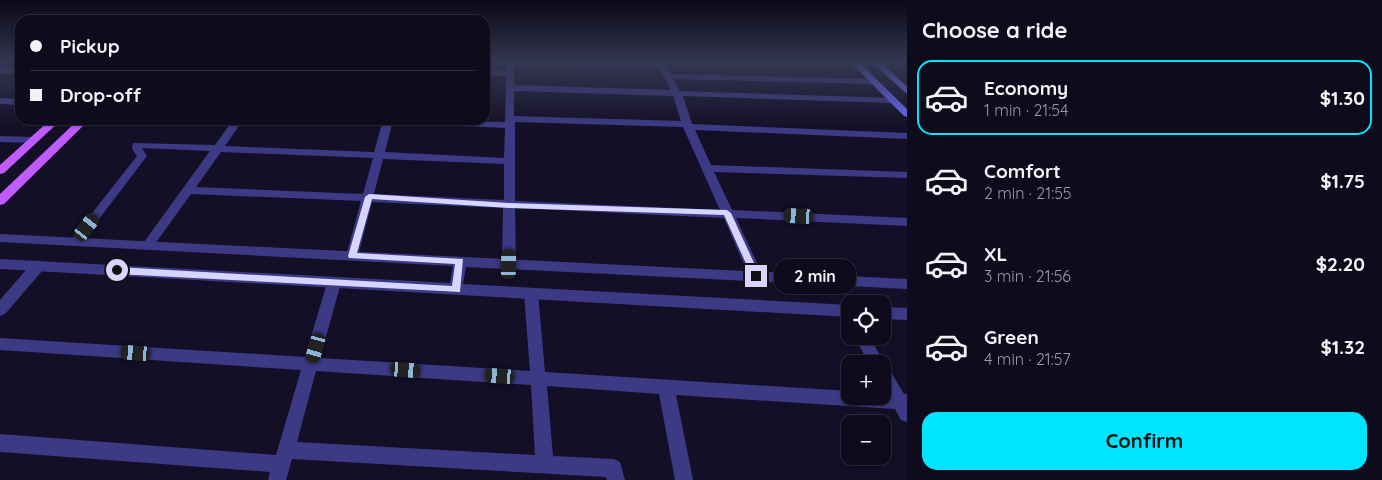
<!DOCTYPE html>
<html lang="en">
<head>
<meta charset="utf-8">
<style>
  body { margin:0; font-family:Quicksand,sans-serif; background:#1c1929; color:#f1f3f6; height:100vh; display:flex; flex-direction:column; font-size:19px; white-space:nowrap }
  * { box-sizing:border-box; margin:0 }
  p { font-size:16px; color:#9b9ba3 }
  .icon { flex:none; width:28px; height:28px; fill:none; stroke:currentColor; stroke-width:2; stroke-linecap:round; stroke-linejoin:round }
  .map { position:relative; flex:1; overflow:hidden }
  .drawer { display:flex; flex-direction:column; background:#0e0b1c; width:475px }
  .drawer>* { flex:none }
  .hud { position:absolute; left:15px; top:15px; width:475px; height:110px; border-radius:15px; box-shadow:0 1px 4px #0004,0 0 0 1px #2e2b3b; display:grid; align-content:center; height:110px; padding:0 15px; background:#0e0b1c }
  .tools { position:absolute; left:841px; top:295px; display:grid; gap:10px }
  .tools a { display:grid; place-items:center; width:50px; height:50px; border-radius:10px; background:#0e0b1c; box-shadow:0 1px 4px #0004,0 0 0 1px #2e2b3b; font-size:25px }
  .end { position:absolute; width:22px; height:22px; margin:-11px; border:6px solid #d9d4ff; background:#111; box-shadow:0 0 0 2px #111 }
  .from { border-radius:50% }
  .bubble { position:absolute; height:35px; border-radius:15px; background:#0e0b1c; box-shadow:0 1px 4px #0004,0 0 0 1px #2e2b3b; font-size:16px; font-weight:800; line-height:35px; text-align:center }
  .car { position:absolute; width:15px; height:30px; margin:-15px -8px; border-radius:6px; box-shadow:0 0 4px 1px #0007; background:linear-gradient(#222 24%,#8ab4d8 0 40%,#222 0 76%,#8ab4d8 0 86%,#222 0) }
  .hud b { display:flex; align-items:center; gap:18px; height:48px; font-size:19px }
  .hud b+b { border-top:1px solid #2e2b3b }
  .hud i { width:12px; height:12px; background:#f1f3f6 }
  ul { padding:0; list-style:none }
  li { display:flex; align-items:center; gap:15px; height:75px; margin:0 10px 8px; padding:0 5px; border:2px solid transparent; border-radius:15px }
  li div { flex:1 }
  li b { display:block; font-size:19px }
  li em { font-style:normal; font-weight:800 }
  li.active { border-color:#00e5ff }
  li>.icon { width:45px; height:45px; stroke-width:1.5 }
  h2 { padding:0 15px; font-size:22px; line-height:60px }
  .action { display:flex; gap:10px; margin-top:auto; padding:10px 15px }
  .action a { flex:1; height:58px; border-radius:15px; background:#00e5ff; color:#111; font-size:20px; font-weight:800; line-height:58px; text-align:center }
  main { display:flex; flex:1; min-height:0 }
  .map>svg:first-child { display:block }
</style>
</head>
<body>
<main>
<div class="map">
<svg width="907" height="480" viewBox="0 0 907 480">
  <rect width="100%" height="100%" fill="#130f26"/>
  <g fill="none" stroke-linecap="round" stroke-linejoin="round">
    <g fill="#3d3a85" fill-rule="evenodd">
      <path d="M506,62h158l7,12 204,5v4l-3,1 -199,-5 7,12 215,7v4l-3,1 -209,-7 9,28 215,9v6l-212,-9 16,35 196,7v6l-193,-6 18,38 175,8v8l-171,-8 27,58 -2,4 -5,1 -5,-1 -2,-4 -25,-58 -209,-10 1,56 -2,3h-10l-2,-3 1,-56 -131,-6 -14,54 -1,3h-10l-1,-3 15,-55 -170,-7 -39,54h-8l-2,-3 2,-3 66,-91 -68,-3 5,8 -67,88h-8l-2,-3 67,-85 -5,-7 1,-6 82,2 18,-25h10l-18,26 149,6 9,-32h10l-8,32 119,6 1,-30 -105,-5 -5,-3 110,2 1,-46h-21v-6l21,1zM514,65l145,3 12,22 -157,-5zM514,91l159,5 8,25 -167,-5zM515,122l168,5 37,83 -205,-9zM221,152l152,6 -10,36 -167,-7zM383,159l121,5v36l-130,-6z"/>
      <path d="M0,67l20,1v6l-20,-1z"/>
      <path d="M0,98l20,1v6l-20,-1z"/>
      <path d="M0,136l34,1 5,3 -5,3 -34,-1z"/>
      <path d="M38,261l5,1 2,4 -2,4 -38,44 -5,2v-16l33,-38z"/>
      <path d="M334,278l5,1 2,4 -21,75 210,13 -6,-78 2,-4 5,-1 5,1 2,4 7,79 305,19v5h32v-3h4l-4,-6v-23h-13l-15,-28h15l13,23 2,7 4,1 16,27h3v28l-6,-2 -6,-11 -219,-14 17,85h-18l-16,-86 -112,-8 6,70 61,3 6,3 5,18h-18l-1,-3 -314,-18 -6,21h-18l2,-8 -270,-20v-18l276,21 25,-85 -301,-20v-12l305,19 22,-74 2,-4zM316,371l215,14 4,70 -238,-13z"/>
    </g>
    <g fill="#3d3a85" fill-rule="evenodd">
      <path d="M0,234l907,45v10l-441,-22 -3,17 387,21v12l-850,-48v-10l450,24 3,-17 -453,-24z"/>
      <path d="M882,307l25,1v12l-25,-1z"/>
    </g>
    <g fill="#6f6bff" fill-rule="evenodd">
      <path d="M850,62h9l48,47v8l-3,-1z"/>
      <path d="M871,62h9l27,24v8z"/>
    </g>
    <g fill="#c25bff" fill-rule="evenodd">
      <path d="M50,120h11l-57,53 -4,1v-9z"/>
      <path d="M78,120h11l-85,84 -4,1v-11z"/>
    </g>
  </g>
  <linearGradient id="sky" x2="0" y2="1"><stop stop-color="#0a0815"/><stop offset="0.48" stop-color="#333752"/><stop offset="1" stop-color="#333752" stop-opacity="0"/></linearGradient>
  <rect width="907" height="129" fill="url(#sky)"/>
  <path fill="#d9d4ff" d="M369,194l140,9 218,7 4,3 29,63 -4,4 -3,-1 -29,-64 -215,-7 -137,-9 -15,54 106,6 -3,33 -343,-18 -5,-4 5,-3 335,19 3,-22 -106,-6 -1,-2 17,-59z"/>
</svg>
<div class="tools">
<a><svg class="icon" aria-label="locate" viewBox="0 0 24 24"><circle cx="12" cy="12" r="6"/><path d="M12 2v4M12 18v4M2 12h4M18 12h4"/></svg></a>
<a>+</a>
<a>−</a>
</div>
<i class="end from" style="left:117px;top:270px"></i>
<i class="end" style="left:756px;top:276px"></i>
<div class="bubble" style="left:774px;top:259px;width:82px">2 min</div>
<i class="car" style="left:799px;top:216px;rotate:273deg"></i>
<i class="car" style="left:87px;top:227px;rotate:38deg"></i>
<i class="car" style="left:509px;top:264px;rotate:1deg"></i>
<i class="car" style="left:316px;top:348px;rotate:196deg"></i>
<i class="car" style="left:136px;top:353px;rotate:274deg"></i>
<i class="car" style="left:406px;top:370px;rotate:94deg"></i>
<i class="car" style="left:500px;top:376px;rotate:274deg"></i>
<div class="hud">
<b><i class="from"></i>Pickup</b>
<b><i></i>Drop-off</b>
</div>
</div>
<section class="drawer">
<h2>Choose a ride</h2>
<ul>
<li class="active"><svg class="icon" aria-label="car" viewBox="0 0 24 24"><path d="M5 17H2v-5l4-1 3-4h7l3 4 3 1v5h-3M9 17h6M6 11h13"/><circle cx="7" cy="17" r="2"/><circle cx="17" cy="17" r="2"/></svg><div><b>Economy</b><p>1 min · 21:54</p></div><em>$1.30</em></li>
<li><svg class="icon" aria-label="car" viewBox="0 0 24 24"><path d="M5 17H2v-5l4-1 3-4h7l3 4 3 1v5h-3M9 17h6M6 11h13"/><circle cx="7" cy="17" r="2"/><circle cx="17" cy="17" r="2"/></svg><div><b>Comfort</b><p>2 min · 21:55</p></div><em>$1.75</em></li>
<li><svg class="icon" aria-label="car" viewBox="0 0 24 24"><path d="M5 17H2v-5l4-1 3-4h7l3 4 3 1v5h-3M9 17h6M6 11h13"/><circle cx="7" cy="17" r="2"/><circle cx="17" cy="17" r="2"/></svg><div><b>XL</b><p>3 min · 21:56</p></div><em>$2.20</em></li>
<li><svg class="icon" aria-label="car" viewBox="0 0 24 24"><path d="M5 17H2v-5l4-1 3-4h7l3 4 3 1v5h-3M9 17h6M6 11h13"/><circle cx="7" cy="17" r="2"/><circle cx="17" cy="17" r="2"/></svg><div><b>Green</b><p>4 min · 21:57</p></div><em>$1.32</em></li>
</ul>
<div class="action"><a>Confirm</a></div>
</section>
</main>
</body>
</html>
